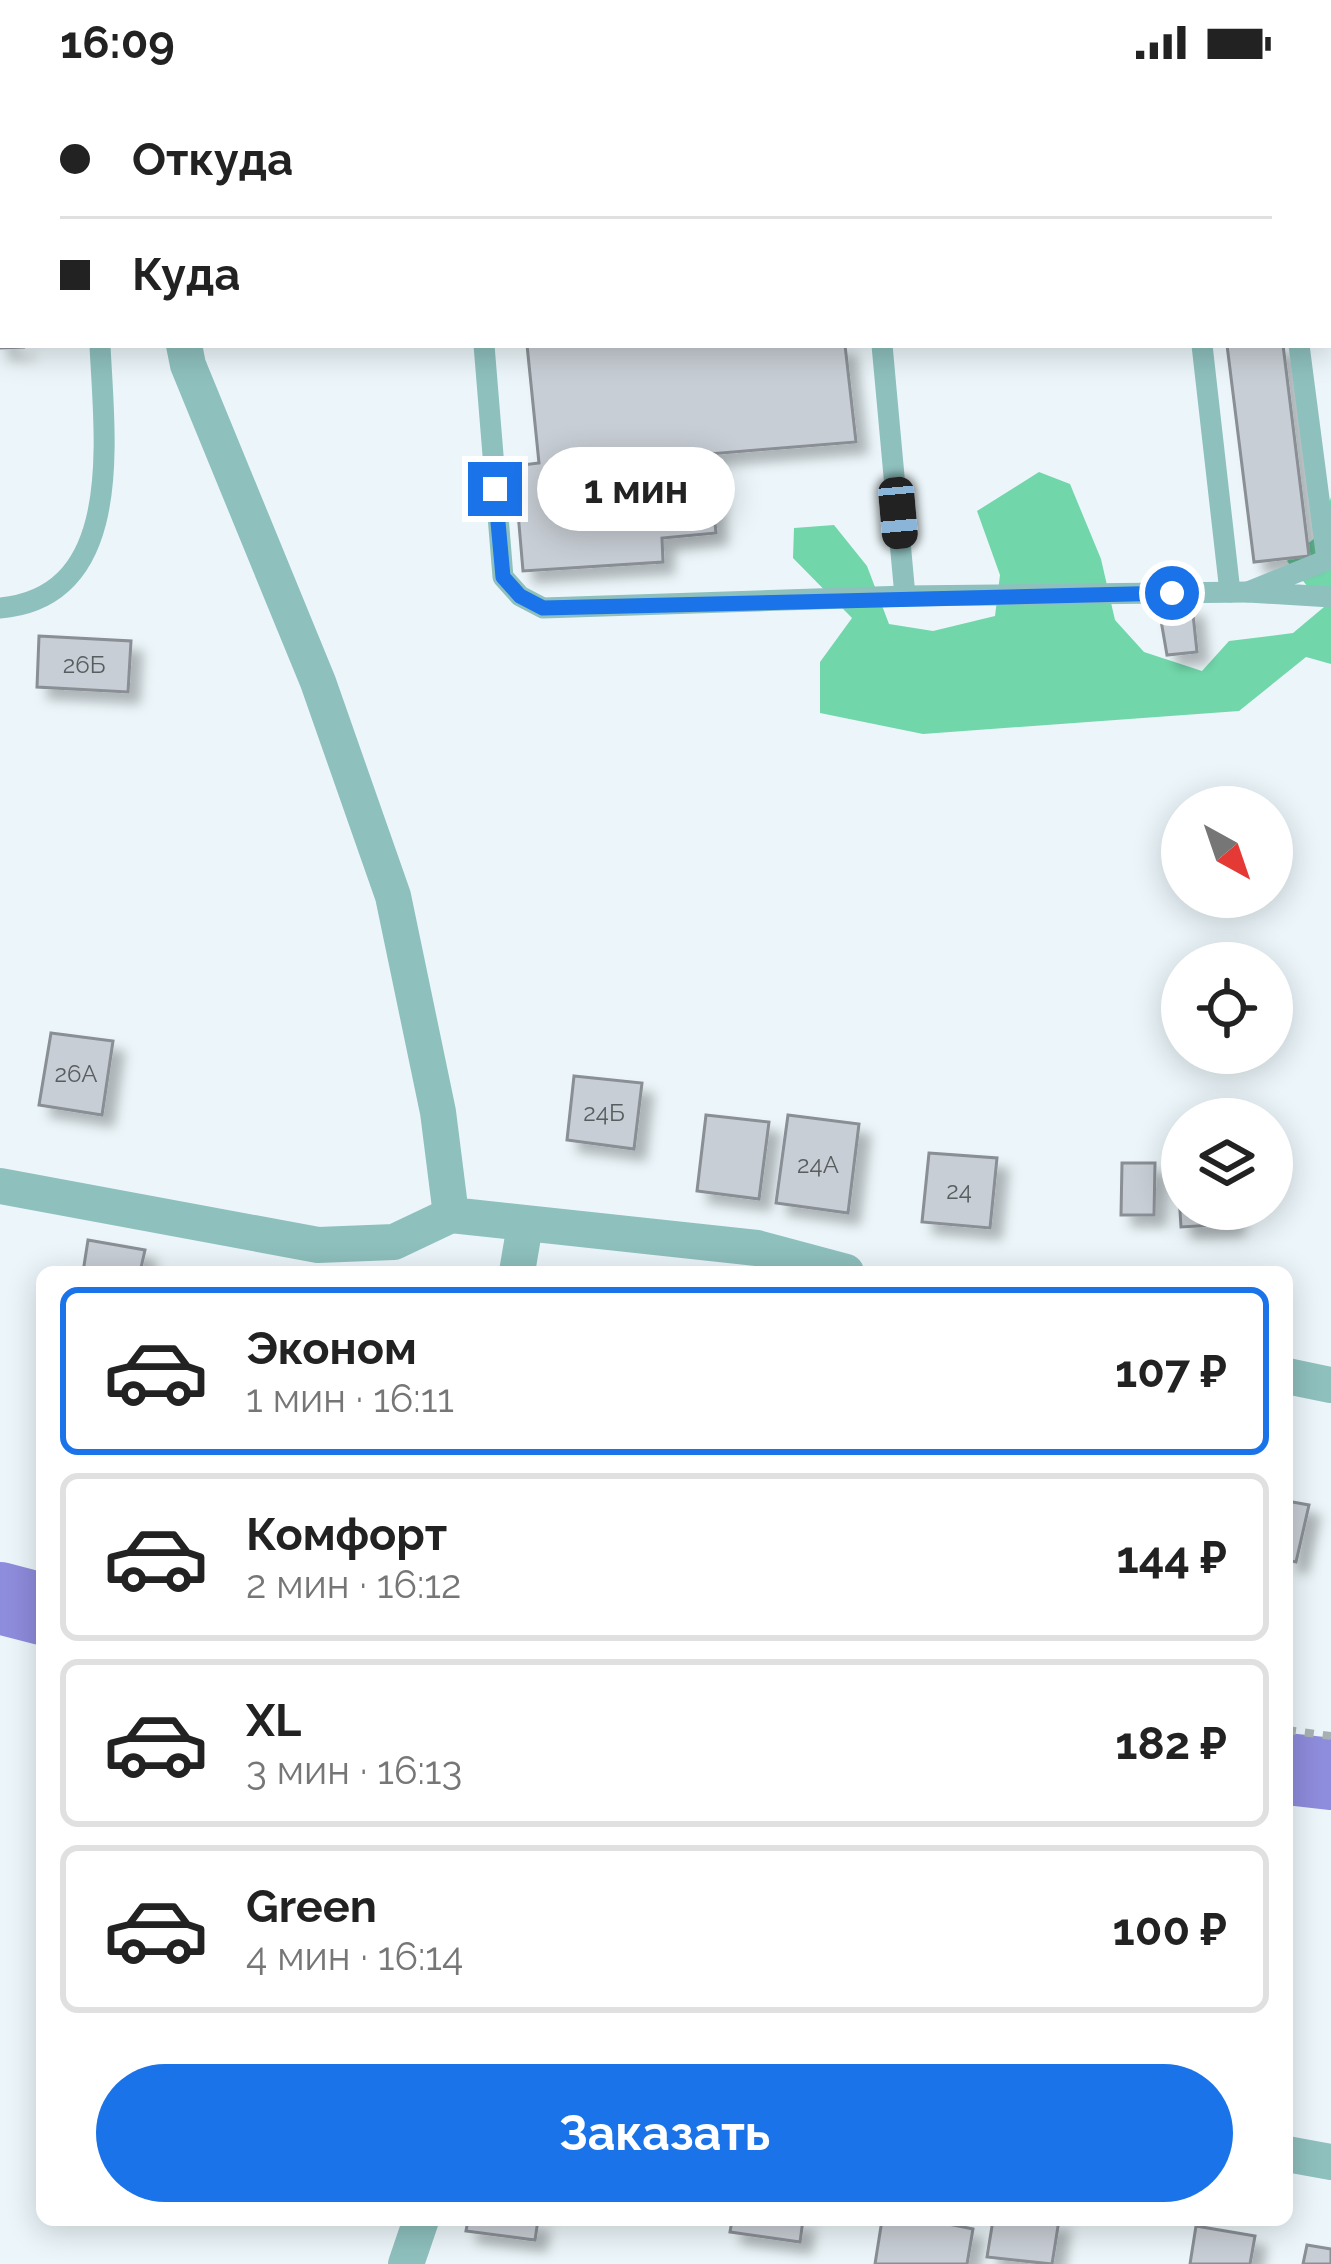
<!DOCTYPE html>
<html lang="ru">
<head>
<meta charset="utf-8">
<style>
  body { margin:0; font-family:Raleway,sans-serif; background:#f2f2f2; color:#222; height:100vh; display:flex; flex-direction:column; font-size:45px; white-space:nowrap }
  * { box-sizing:border-box; margin:0 }
  p { font-size:39px; color:#767676 }
  .icon { flex:none; width:66px; height:66px; fill:none; stroke:currentColor; stroke-width:2; stroke-linecap:round; stroke-linejoin:round }
  .map { position:relative; flex:1; overflow:hidden }
  .panel { position:absolute; left:36px; top:1182px; width:1257px; height:960px; display:flex; flex-direction:column; background:#fff; border-radius:18px; box-shadow:0 6px 30px #0003 }
  .panel>* { flex:none }
  .top-card { position:absolute; left:0px; top:0px; width:1332px; height:264px; box-shadow:0 6px 30px #0003; display:grid; align-content:center; height:264px; padding:0 60px; background:#fff }
  .needle { width:78px; rotate:140deg }
  .buttons { position:absolute; left:1161px; top:702px; display:grid; gap:24px }
  .buttons a { display:grid; place-items:center; width:132px; height:132px; border-radius:50%; background:#fff; box-shadow:0 6px 30px #0003; font-size:60px }
  .end { position:absolute; width:54px; height:54px; margin:-27px; border:15px solid #1a73e8; background:#fff; box-shadow:0 0 0 6px #fff }
  .from { border-radius:50% }
  .bubble { position:absolute; height:84px; border-radius:42px; background:#fff; box-shadow:0 6px 30px #0003; font-size:39px; font-weight:700; line-height:84px; text-align:center }
  .car { position:absolute; width:36px; height:72px; margin:-36px -18px; border-radius:15px; box-shadow:0 0 9px 3px #0007; background:linear-gradient(#222 24%,#8ab4d8 0 40%,#222 0 76%,#8ab4d8 0 86%,#222 0) }
  .top-card b { display:flex; align-items:center; gap:42px; height:114px; font-size:45px }
  .top-card b+b { border-top:3px solid #e0e0e0 }
  .top-card i { width:30px; height:30px; background:#222 }
  ul { padding:21px 0 0; list-style:none }
  li { display:flex; align-items:center; gap:36px; height:168px; margin:0 24px 18px; padding:0 36px; border:6px solid #e0e0e0; border-radius:18px }
  li div { flex:1 }
  li b { display:block; font-size:45px }
  li em { font-style:normal; font-weight:700 }
  li.selected { border-color:#1a73e8 }
  li>.icon { width:108px; height:108px; stroke-width:1.5 }
  .action { display:flex; gap:24px; margin-top:auto; padding:24px 60px }
  .action a { flex:1; height:138px; border-radius:72px; background:#1a73e8; color:#fff; font-size:48px; font-weight:700; line-height:138px; text-align:center }
  .status { display:flex; justify-content:space-between; align-items:center; height:84px; padding:0 60px; background:#fff; direction:ltr }
  .status svg { height:33px; fill:currentColor }
  .map>svg:first-child { display:block }
</style>
</head>
<body>
<div class="status"><b>16:09</b><svg viewBox="0 0 49 12"><path d="M0 12V9h3v3zM5 12V6h3v6zM10 12V3h3v9zM15 12V0h3v12zM26 1h20v11H26zM47 4h2v5h-2z"/></svg></div>
<div class="map">
<svg width="1331" height="2180" viewBox="0 0 1331 2180">
  <defs>
    <filter id="shadow"><feDropShadow dx="11" dy="11" stdDeviation="6" flood-color="#0004"/></filter>
  </defs>
  <rect width="100%" height="100%" fill="#ecf6fa"/>
  <path fill="#71d7aa" d="M1039,388l31,12 31,75 14,61 29,32 58,19 27,-30 64,-8 31,-26 -37,-46 35,-29 9,-35v167l-25,-7 -67,54 -316,23 -103,-21v-51l32,-44 -59,-60 1,-30 40,-3 33,41 22,58 44,7 62,-15 5,-41 -23,-64z"/>
  <g fill="none" stroke-linecap="round" stroke-linejoin="round">
    <g stroke="#8e8cdc" stroke-width="72">
      <path d="M0,1514l42,11"/>
      <path d="M1287,1685l44,5"/>
    </g>
  </g>
  <g fill="#c8ced5" stroke="#898f95" stroke-width="3" filter="url(#shadow)">
    <path d="M611,0h191l1,3h-191z"/>
    <path d="M0,204h3v57l22,2 -25,1z"/>
    <path d="M527,261h318l11,97 -148,12 8,79 -54,5 1,24 -140,9 -9,-105 25,-3z"/>
    <path d="M1227,261h56l26,211 -55,6z"/>
    <path d="M1192,521l5,47 -30,3 -8,-46z"/>
    <path d="M39,552l92,5 -3,51 -91,-5z"/>
    <path d="M51,949l62,8 -11,74 -63,-10z"/>
    <path d="M574,992l68,7 -8,66 -67,-9z"/>
    <path d="M706,1031l63,7 -10,77 -62,-8z"/>
    <path d="M788,1031l71,9 -11,89 -72,-10z"/>
    <path d="M929,1069l68,5 -7,70 -68,-6z"/>
    <path d="M1122,1079h33l-1,52h-33z"/>
    <path d="M1177,1079h5v46h50l1,15 -52,3z"/>
    <path d="M88,1156l57,10 -5,22h-57z"/>
    <path d="M1287,1417l22,4 -13,57 -9,-2z"/>
    <path d="M468,2136h70l-3,20 -69,-9z"/>
    <path d="M732,2136h71l-3,22 -70,-10z"/>
    <path d="M882,2136h47l44,9 -6,35h-92z"/>
    <path d="M993,2136h66l-7,44 -65,-7z"/>
    <path d="M1196,2142l59,10 -5,28h-60z"/>
    <path d="M1307,2161l24,4v15h-28z"/>
  </g>
  <g fill="none" stroke-linecap="round" stroke-linejoin="round">
    <path stroke="#a8b0b3" stroke-width="8" stroke-dasharray="9 9" stroke-linecap="butt" d="M1287,1646l44,6"/>
    <g stroke="#8ec0be" stroke-width="21">
      <path d="M74,0l1,3"/>
      <path d="M458,0v3"/>
      <path d="M915,0l3,3"/>
      <path d="M1171,0l1,3"/>
      <path d="M1265,0l1,3"/>
      <path d="M1329,207l2,1"/>
      <path d="M484,261l19,232 17,19 23,12 362,-12 343,-4"/>
      <path d="M882,261l23,251"/>
      <path d="M1202,261l28,247"/>
      <path d="M1299,261l28,215 -79,32 83,5"/>
      <path d="M0,524c127,-11 104,-172 100,-263"/>
    </g>
    <g stroke="#8ec0be" stroke-width="36">
      <path d="M0,1102l318,59 76,-3 57,-27"/>
      <path d="M517,1188l8,-47"/>
      <path d="M1287,2070l44,8"/>
      <path d="M406,2180l15,-44"/>
    </g>
    <g stroke="#8ec0be" stroke-width="36">
      <path d="M141,0l1,3"/>
      <path d="M184,261l4,20 130,317 75,214 45,216 13,103 306,33 89,24"/>
      <path d="M1287,1292l44,9"/>
    </g>
  </g>
  <g fill="none" stroke-linecap="round" stroke-linejoin="round">
    <path stroke="#1a73e8" stroke-width="15" d="M495,405l8,88 17,19 23,12 629,-15"/>
  </g>
  <g text-anchor="middle" dominant-baseline="central" stroke-width="9" stroke-linejoin="round" paint-order="stroke">
    <g font-size="24" fill="#585d5f">
      <text x="84" y="580">26Б</text>
      <text x="76" y="989">26А</text>
      <text x="604" y="1028">24Б</text>
      <text x="818" y="1080">24А</text>
      <text x="959" y="1106">24</text>
    </g>
  </g>
</svg>
<div class="buttons">
<a><svg class="needle" viewBox="-14 -14 28 28"><path d="M0-13l5 13h-10z" fill="#e53935"/><path d="M0 13l5-13h-10z" fill="#767676"/></svg></a>
<a><svg class="icon" aria-label="locate" viewBox="0 0 24 24"><circle cx="12" cy="12" r="6"/><path d="M12 2v4M12 18v4M2 12h4M18 12h4"/></svg></a>
<a><svg class="icon" aria-label="layers" viewBox="0 0 24 24"><path d="M12 4l9 5-9 5-9-5zM3 14l9 5 9-5"/></svg></a>
</div>
<i class="end from" style="left:1172px;top:509px"></i>
<i class="end" style="left:495px;top:405px"></i>
<div class="bubble" style="left:537px;top:363px;width:198px">1 мин</div>
<i class="car" style="left:898px;top:429px;rotate:175deg"></i>
<div class="top-card">
<b><i class="from"></i>Откуда</b>
<b><i></i>Куда</b>
</div>
<section class="panel">
<ul>
<li class="selected"><svg class="icon" aria-label="car" viewBox="0 0 24 24"><path d="M5 17H2v-5l4-1 3-4h7l3 4 3 1v5h-3M9 17h6M6 11h13"/><circle cx="7" cy="17" r="2"/><circle cx="17" cy="17" r="2"/></svg><div><b>Эконом</b><p>1 мин · 16:11</p></div><em>107 ₽</em></li>
<li><svg class="icon" aria-label="car" viewBox="0 0 24 24"><path d="M5 17H2v-5l4-1 3-4h7l3 4 3 1v5h-3M9 17h6M6 11h13"/><circle cx="7" cy="17" r="2"/><circle cx="17" cy="17" r="2"/></svg><div><b>Комфорт</b><p>2 мин · 16:12</p></div><em>144 ₽</em></li>
<li><svg class="icon" aria-label="car" viewBox="0 0 24 24"><path d="M5 17H2v-5l4-1 3-4h7l3 4 3 1v5h-3M9 17h6M6 11h13"/><circle cx="7" cy="17" r="2"/><circle cx="17" cy="17" r="2"/></svg><div><b>XL</b><p>3 мин · 16:13</p></div><em>182 ₽</em></li>
<li><svg class="icon" aria-label="car" viewBox="0 0 24 24"><path d="M5 17H2v-5l4-1 3-4h7l3 4 3 1v5h-3M9 17h6M6 11h13"/><circle cx="7" cy="17" r="2"/><circle cx="17" cy="17" r="2"/></svg><div><b>Green</b><p>4 мин · 16:14</p></div><em>100 ₽</em></li>
</ul>
<div class="action"><a>Заказать</a></div>
</section>
</div>
</body>
</html>
